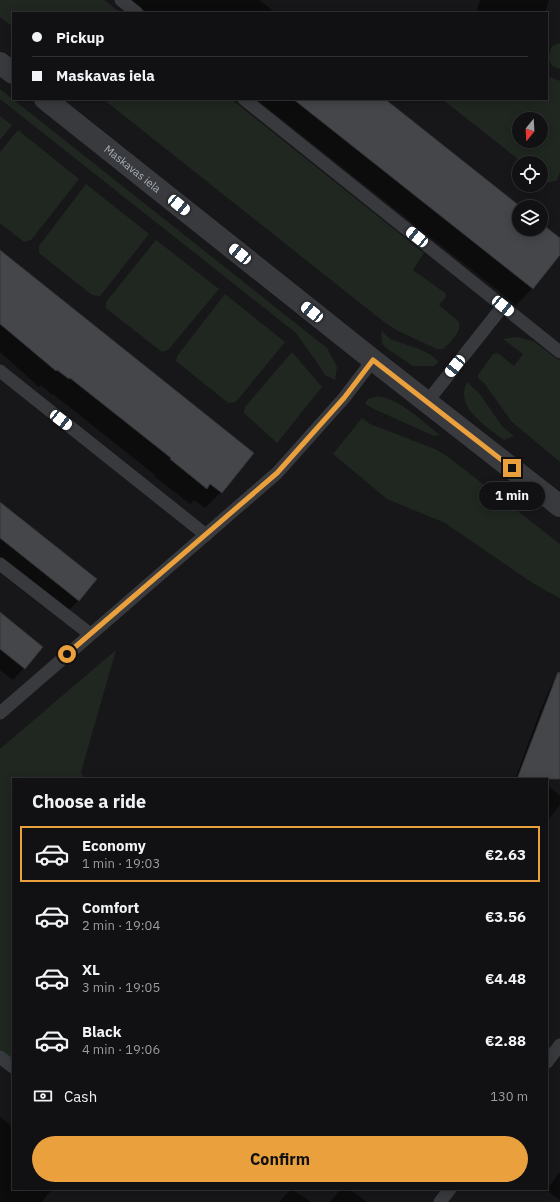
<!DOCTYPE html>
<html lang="en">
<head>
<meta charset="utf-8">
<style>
  body { margin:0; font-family:"IBM Plex Sans",sans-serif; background:#1a1a1c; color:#f1f3f6; height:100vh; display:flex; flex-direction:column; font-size:15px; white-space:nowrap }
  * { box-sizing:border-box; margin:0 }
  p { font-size:13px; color:#9c9da0 }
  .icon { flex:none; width:22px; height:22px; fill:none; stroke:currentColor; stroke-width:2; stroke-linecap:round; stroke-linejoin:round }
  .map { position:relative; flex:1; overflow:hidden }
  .drawer { position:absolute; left:12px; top:778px; width:536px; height:412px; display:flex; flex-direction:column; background:#111113; border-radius:0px; box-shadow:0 2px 10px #0003,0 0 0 1px #303133 }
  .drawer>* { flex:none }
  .hud { position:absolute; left:12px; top:12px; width:536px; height:88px; border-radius:0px; box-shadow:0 2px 10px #0003,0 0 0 1px #303133; display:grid; align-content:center; height:88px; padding:0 20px; background:#111113 }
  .needle { width:26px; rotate:198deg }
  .controls { position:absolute; left:512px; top:112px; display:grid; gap:8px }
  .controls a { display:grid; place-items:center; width:36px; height:36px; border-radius:50%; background:#111113; box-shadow:0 2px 10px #0003,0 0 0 1px #303133; font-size:20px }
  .end { position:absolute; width:18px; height:18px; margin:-9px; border:5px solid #eba03e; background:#111; box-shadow:0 0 0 2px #111 }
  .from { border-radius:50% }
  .bubble { position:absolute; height:28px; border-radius:14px; background:#111113; box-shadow:0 2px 10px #0003,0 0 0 1px #303133; font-size:13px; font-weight:700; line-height:28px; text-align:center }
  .car { position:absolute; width:12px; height:24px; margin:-12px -6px; border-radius:5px; box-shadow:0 0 3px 1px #0007; background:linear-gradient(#fff 24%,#345 0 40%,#fff 0 76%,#345 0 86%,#fff 0) }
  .hud b { display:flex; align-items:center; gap:14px; height:38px; font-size:15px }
  .hud b+b { border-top:1px solid #303133 }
  .hud i { width:10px; height:10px; background:#f1f3f6 }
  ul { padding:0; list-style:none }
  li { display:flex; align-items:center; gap:12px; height:56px; margin:0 8px 6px; padding:0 12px; border:2px solid transparent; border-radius:0px }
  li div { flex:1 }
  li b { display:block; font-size:15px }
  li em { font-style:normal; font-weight:700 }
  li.selected { border-color:#eba03e }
  li>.icon { width:36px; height:36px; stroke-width:1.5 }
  h2 { padding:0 20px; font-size:18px; line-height:48px }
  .pay { display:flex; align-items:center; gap:10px; height:44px; padding:0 20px; font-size:15px }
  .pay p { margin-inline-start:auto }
  .button { display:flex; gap:8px; margin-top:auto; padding:8px 20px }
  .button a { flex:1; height:46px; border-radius:24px; background:#eba03e; color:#111; font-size:16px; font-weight:700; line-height:46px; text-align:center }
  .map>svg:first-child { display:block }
</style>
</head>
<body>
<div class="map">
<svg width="560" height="1202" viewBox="0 0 560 1202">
  <rect width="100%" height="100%" fill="#171719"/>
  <g fill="#1f2720" fill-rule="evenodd">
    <path d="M0,0h104l17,13h-108v14l-13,-10z"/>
    <path d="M560,43v26l-8,-3 -4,-8 4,-12z"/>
    <path d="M547,76l13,5v91l-3,8 -9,3 -7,-6v-14h-18l-81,-64h105zM519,119h22v22h-22z"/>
    <path d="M0,89l327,259 10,19 -2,13 -10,-5 -7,-11 -22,-31 -296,-234z"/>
    <path d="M103,99h128l193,154 -11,17 32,23 1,4 -7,8 19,16c6,9 -8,22 -15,28h-6l-39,-18 -14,-9z"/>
    <path d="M0,116l12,9 -12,15z"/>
    <path d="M18,130l61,49 -48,61 -7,2 -24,-19v-71z"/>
    <path d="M86,184l63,50 -49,62 -8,-1 -53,-42v-7z"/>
    <path d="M156,240l63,49 -51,61 -6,2 -56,-44v-6z"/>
    <path d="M225,294l60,48 -49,60 -8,1 -52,-42 1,-5z"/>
    <path d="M381,330l9,9 29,10 12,6 8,7 -5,4h-21l-27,-18 -4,-5z"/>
    <path d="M517,337l16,4 27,20v101l-48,-40 -28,-39 -6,-5v-3l15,-21 5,-1 16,13 9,-12 -20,-15z"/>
    <path d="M292,352l30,35 -45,56 -33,-30 1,-6z"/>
    <path d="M467,382l12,11 23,33 12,10 -10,4c-17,-13 -50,-32 -37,-58z"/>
    <path d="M378,396c24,4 43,25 62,39l-6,1 -60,-27 -9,-5 3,-5z"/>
    <path d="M362,418l8,6 65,25 12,7 113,88v54l-26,-14 -89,-61 -58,-24 -54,-45z"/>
    <path d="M116,650l-35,122 3,7h-71v288l-13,-10v-308z"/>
  </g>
  <g fill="#0007">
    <path d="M131,0h128l17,13h-128z"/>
    <path d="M480,0h69l-4,13h-69z"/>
    <path d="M256,99h128l136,108 -1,22h22v-5l19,15v14l-28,36 -16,16z"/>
    <path d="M0,252l253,201 -32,39 -16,16 -11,-8 -4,4 -36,-28 1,-1 -102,-81 -1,1 -11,-10 -2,2 -39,-35z"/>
    <path d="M0,503l79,97 -12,12 -67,-54z"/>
    <path d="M0,614l42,33 -18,21 -11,12 -13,-10z"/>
    <path d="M557,680l3,2v86l-13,15v-4h-32l26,-70 10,-23z"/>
    <path d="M547,785l13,11v9l-13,16z"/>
    <path d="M0,1117l13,10v62h39l-10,13h-42z"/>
    <path d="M560,1172v28l-14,-10z"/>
    <path d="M291,1189l20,13h-32z"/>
    <path d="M341,1189h8l18,13h-37z"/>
  </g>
  <g fill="#444649" stroke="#313235">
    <path d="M293,99h92l136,108h-2v22h22v-6l19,15v17l-27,34z"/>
    <path d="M0,250l254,203 -32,40 -12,-9 -3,5 -37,-30 1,-1 -101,-80 -1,1 -12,-9 -1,1 -56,-47z"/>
    <path d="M0,502l97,77 -18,22 -79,-63z"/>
    <path d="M0,612l43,35 -18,22 -25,-20z"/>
    <path d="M558,672l2,1v106h-43z"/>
  </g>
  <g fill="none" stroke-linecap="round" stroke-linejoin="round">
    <g stroke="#383a3e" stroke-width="13">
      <path d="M121,0l16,13"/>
      <path d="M244,99l316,253"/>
      <path d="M0,371l206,164"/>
      <path d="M427,402l76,-96"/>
      <path d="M0,564l90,70"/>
      <path d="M0,713l277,-240 67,-75 29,-38"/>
      <path d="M0,1057l13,10"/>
      <path d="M547,1062l13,-17"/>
      <path d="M440,1202l10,-13"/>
    </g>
    <g stroke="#383a3e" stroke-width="22">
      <path d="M0,63l13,10"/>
      <path id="s1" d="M45,99l328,261 187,146"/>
    </g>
  </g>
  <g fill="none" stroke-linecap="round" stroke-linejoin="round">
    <path stroke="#eba03e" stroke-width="5" d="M67,654l210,-181 67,-75 29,-38 139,108"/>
  </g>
  <g text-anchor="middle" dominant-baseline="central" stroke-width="3" stroke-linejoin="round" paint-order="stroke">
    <g font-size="11" fill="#aab0b8" stroke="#121214">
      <text stroke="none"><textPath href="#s1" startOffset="112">Maskavas iela</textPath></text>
    </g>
  </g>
</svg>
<div class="controls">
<a><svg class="needle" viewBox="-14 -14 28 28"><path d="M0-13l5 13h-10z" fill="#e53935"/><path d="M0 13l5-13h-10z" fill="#9c9da0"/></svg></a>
<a><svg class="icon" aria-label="locate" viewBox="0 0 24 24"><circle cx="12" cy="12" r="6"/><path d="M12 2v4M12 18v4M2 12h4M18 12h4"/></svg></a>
<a><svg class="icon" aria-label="layers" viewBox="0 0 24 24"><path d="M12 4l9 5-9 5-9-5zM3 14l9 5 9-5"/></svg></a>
</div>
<i class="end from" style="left:67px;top:654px"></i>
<i class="end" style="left:512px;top:468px"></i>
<div class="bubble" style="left:479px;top:482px;width:66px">1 min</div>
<i class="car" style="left:179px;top:205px;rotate:129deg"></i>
<i class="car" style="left:417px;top:237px;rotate:309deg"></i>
<i class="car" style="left:240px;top:254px;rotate:309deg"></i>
<i class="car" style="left:503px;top:306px;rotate:129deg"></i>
<i class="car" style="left:312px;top:312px;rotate:309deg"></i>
<i class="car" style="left:455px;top:366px;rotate:219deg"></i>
<i class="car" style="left:61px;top:420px;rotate:128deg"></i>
<div class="hud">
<b><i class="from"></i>Pickup</b>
<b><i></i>Maskavas iela</b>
</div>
<section class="drawer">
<h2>Choose a ride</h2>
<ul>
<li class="selected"><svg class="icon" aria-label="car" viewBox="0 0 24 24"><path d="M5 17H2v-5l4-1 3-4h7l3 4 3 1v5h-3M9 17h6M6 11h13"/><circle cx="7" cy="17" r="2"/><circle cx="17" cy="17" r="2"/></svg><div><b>Economy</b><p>1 min · 19:03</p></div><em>€2.63</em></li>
<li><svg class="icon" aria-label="car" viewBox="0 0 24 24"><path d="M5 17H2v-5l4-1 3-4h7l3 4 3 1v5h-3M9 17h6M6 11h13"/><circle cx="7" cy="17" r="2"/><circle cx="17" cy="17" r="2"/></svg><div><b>Comfort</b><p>2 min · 19:04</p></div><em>€3.56</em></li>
<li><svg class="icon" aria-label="car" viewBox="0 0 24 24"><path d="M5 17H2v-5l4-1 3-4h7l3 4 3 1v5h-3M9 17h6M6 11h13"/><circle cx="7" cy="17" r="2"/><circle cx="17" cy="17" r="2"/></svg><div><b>XL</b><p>3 min · 19:05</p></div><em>€4.48</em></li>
<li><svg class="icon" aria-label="car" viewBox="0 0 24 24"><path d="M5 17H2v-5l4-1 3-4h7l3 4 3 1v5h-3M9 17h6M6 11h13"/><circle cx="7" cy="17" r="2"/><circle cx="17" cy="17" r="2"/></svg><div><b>Black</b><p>4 min · 19:06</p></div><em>€2.88</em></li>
</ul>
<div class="pay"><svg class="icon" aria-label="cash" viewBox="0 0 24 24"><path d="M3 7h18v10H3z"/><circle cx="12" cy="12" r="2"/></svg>Cash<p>130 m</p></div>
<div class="button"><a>Confirm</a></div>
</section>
</div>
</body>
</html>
